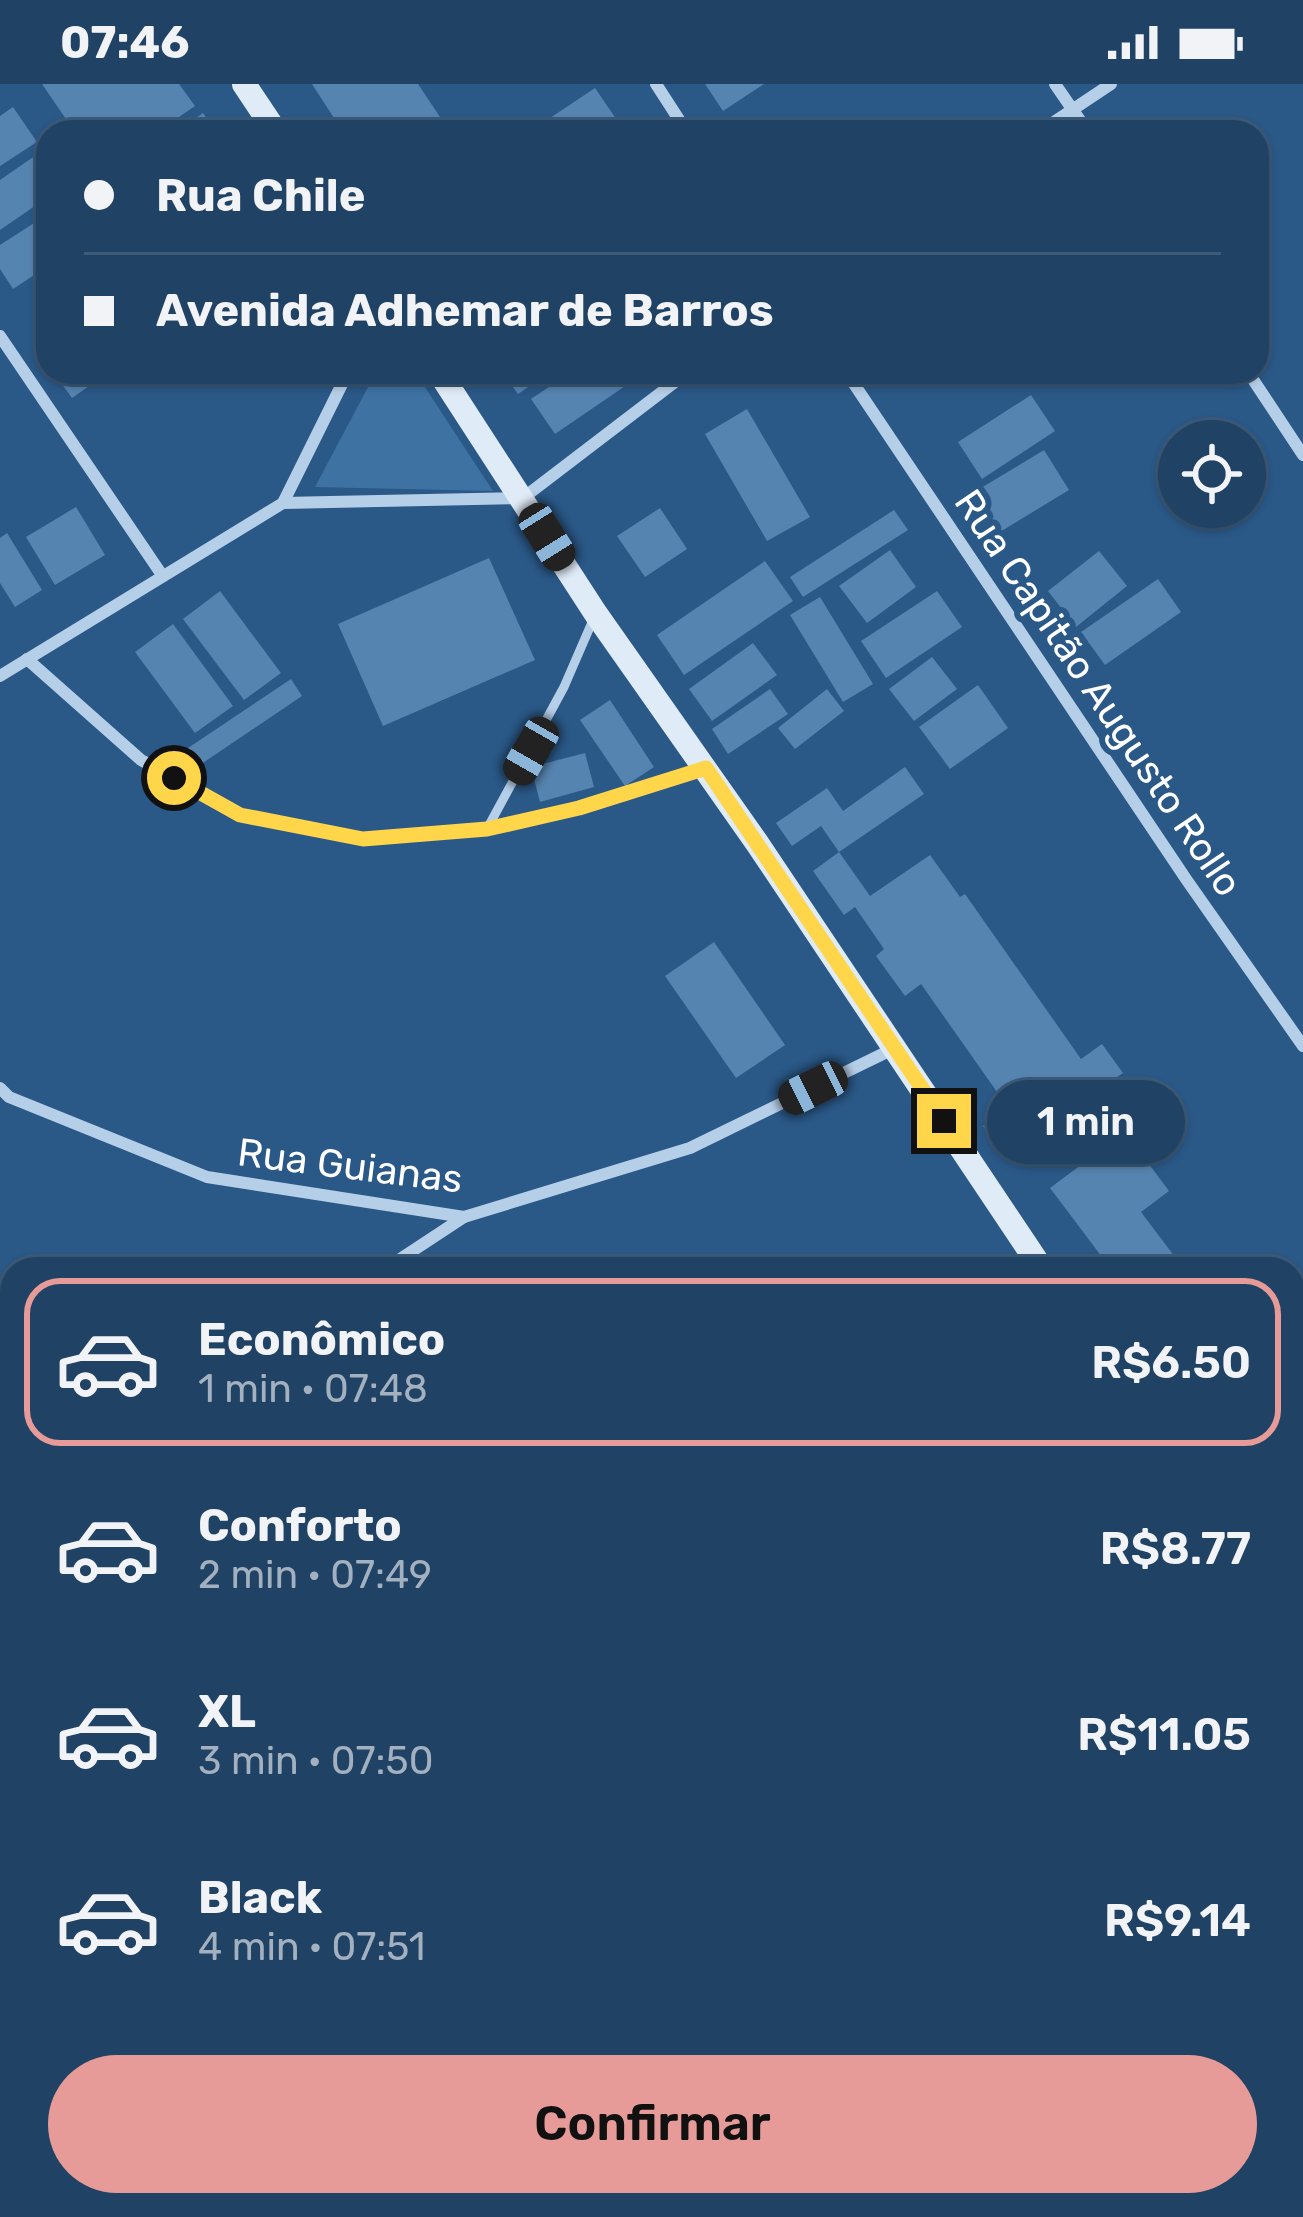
<!DOCTYPE html>
<html lang="pt">
<head>
<meta charset="utf-8">
<style>
  body { margin:0; font-family:Rubik,sans-serif; background:#2d4d6e; color:#f1f3f6; height:100vh; display:flex; flex-direction:column; font-size:45px; white-space:nowrap }
  * { box-sizing:border-box; margin:0 }
  p { font-size:39px; color:#a2b0bf }
  .icon { flex:none; width:66px; height:66px; fill:none; stroke:currentColor; stroke-width:2; stroke-linecap:round; stroke-linejoin:round }
  .map { position:relative; flex:1; overflow:hidden }
  .drawer { position:absolute; left:0px; top:1173px; width:1305px; height:960px; display:flex; flex-direction:column; background:#204265; border-radius:36px 36px 0 0; box-shadow:0 3px 9px #0004,0 0 0 3px #3d5b79 }
  .drawer>* { flex:none }
  .top-card { position:absolute; left:36px; top:36px; width:1233px; height:264px; border-radius:36px; box-shadow:0 3px 9px #0004,0 0 0 3px #3d5b79; display:grid; align-content:center; height:264px; padding:0 48px; background:#204265 }
  .buttons { position:absolute; left:1158px; top:336px; display:grid; gap:24px }
  .buttons a { display:grid; place-items:center; width:108px; height:108px; border-radius:50%; background:#204265; box-shadow:0 3px 9px #0004,0 0 0 3px #3d5b79; font-size:60px }
  .end { position:absolute; width:54px; height:54px; margin:-27px; border:15px solid #ffd54a; background:#111; box-shadow:0 0 0 6px #111 }
  .from { border-radius:50% }
  .bubble { position:absolute; height:84px; border-radius:42px; background:#204265; box-shadow:0 3px 9px #0004,0 0 0 3px #3d5b79; font-size:39px; font-weight:600; line-height:84px; text-align:center }
  .car { position:absolute; width:36px; height:72px; margin:-36px -18px; border-radius:15px; box-shadow:0 0 9px 3px #0007; background:linear-gradient(#222 24%,#8ab4d8 0 40%,#222 0 76%,#8ab4d8 0 86%,#222 0) }
  .top-card b { display:flex; align-items:center; gap:42px; height:114px; font-size:45px }
  .top-card b+b { border-top:3px solid #3d5b79 }
  .top-card i { width:30px; height:30px; background:#f1f3f6 }
  ul { padding:21px 0 0; list-style:none }
  li { display:flex; align-items:center; gap:36px; height:168px; margin:0 24px 18px; padding:0 24px; border:6px solid transparent; border-radius:36px }
  li div { flex:1 }
  li b { display:block; font-size:45px }
  li em { font-style:normal; font-weight:600 }
  li.current { border-color:#e69b98 }
  li>.icon { width:108px; height:108px; stroke-width:1.5 }
  .action { display:flex; gap:24px; margin-top:auto; padding:24px 48px }
  .action a { flex:1; height:138px; border-radius:72px; background:#e69b98; color:#111; font-size:48px; font-weight:600; line-height:138px; text-align:center }
  .status { display:flex; justify-content:space-between; align-items:center; height:84px; padding:0 60px; background:#204265; direction:ltr }
  .status svg { height:33px; fill:currentColor }
  .map>svg:first-child { display:block }
</style>
</head>
<body>
<div class="status"><b>07:46</b><svg viewBox="0 0 49 12"><path d="M0 12V9h3v3zM5 12V6h3v6zM10 12V3h3v9zM15 12V0h3v12zM26 1h20v11H26zM47 4h2v5h-2z"/></svg></div>
<div class="map">
<svg width="1303" height="2133" viewBox="0 0 1303 2133">
  <rect width="100%" height="100%" fill="#2a5887"/>
  <path fill="#3e72a3" d="M376,288h39l78,119 -178,-4z"/>
  <g fill="#5684b0">
    <path d="M42,0h137l16,22 -38,26h-104l15,-10z"/>
    <path d="M312,0h106l22,33 -21,15h-76z"/>
    <path d="M705,0h59l-41,27z"/>
    <path d="M595,4l26,38 -10,6h-82z"/>
    <path d="M13,23l24,35 -37,24v-50z"/>
    <path d="M203,29l13,19h-40z"/>
    <path d="M42,67l6,9v37l-48,33v-50z"/>
    <path d="M48,130v52l-35,23 -13,-20v-24z"/>
    <path d="M53,288h56l-37,26z"/>
    <path d="M197,288h24l-8,12z"/>
    <path d="M502,288h48l-32,22z"/>
    <path d="M571,288h53l7,10 -76,52 -24,-35z"/>
    <path d="M1108,288h32l-21,15z"/>
    <path d="M1031,311l24,36 -73,48 -24,-37z"/>
    <path d="M747,325l63,108 -43,24 -62,-107z"/>
    <path d="M1044,366l25,40 -74,45 -24,-41z"/>
    <path d="M76,423l29,48 -50,30 -29,-48z"/>
    <path d="M660,424l27,41 -42,28 -28,-41z"/>
    <path d="M894,426l14,20 -105,67 -13,-20z"/>
    <path d="M7,449l35,57 -27,17 -15,-24v-45z"/>
    <path d="M890,466l26,37 -49,36 -28,-37z"/>
    <path d="M1099,467l28,35 -51,41 -28,-36z"/>
    <path d="M489,474l46,102 -152,66 -45,-102z"/>
    <path d="M765,477l28,40 -109,74 -27,-40z"/>
    <path d="M1158,495l23,33 -76,53 -24,-33z"/>
    <path d="M220,507l61,82 -37,27 -61,-81z"/>
    <path d="M937,507l25,36 -76,51 -25,-37z"/>
    <path d="M820,513l53,87 -30,18 -53,-87z"/>
    <path d="M173,540l60,82 -38,27 -60,-81z"/>
    <path d="M753,559l24,32 -65,46 -23,-32z"/>
    <path d="M932,573l25,32 -43,32 -25,-32z"/>
    <path d="M291,595l11,17 -111,75 -12,-17z"/>
    <path d="M978,601l30,43 -58,41 -31,-42z"/>
    <path d="M770,605l18,25 -60,40 -16,-25z"/>
    <path d="M827,605l17,22 -49,38 -17,-21z"/>
    <path d="M610,616l44,67 -29,19 -45,-66z"/>
    <path d="M585,669l9,34 -54,15 -9,-35z"/>
    <path d="M905,683l19,27 -85,58 -18,-26 -29,20 -16,-23 51,-35 16,23z"/>
    <path d="M839,768l31,44 60,-41 30,42 5,-3 116,165 21,-15 21,29 -119,82 -21,-29 26,-17 -88,-125 -16,12 -29,-40 8,-7 -29,-42 -11,8 -31,-44z"/>
    <path d="M714,858l71,103 -49,33 -71,-102z"/>
    <path d="M1125,1048l44,59 -28,21 43,57h-73l-61,-81z"/>
    <path d="M1235,1170l11,15h-31z"/>
    <path d="M1293,1292l10,13v112l-10,7z"/>
  </g>
  <g fill="none" stroke-linecap="round" stroke-linejoin="round">
    <g stroke="#b6cfe8" stroke-width="9">
      <path d="M487,745l77,-142 29,-67"/>
      <path d="M1293,1642l10,-4"/>
    </g>
    <g stroke="#b6cfe8" stroke-width="12">
      <path d="M656,0l31,48"/>
      <path d="M1055,0l33,48"/>
      <path d="M1039,48l72,-48"/>
      <path d="M0,252l162,239"/>
      <path d="M846,288l340,507 117,167"/>
      <path d="M1248,288l55,83"/>
      <path d="M283,419l65,-131"/>
      <path d="M27,575l114,101 99,55 123,24 124,-10 92,-21 127,-40"/>
      <path d="M0,592l283,-173 240,-5 165,-126"/>
      <path d="M0,1004l9,9 198,80 257,40 226,-69 205,-100"/>
      <path d="M385,1185l79,-52"/>
      <path d="M0,1439l12,-8"/>
      <path d="M1293,1478l10,-9"/>
      <path d="M0,1892l12,-6"/>
    </g>
    <g stroke="#dfebf7" stroke-width="24">
      <path d="M244,0l32,48"/>
      <path d="M439,288l157,242 161,229 285,426"/>
      <path d="M1293,1569l10,14"/>
    </g>
  </g>
  <g fill="none" stroke-linecap="round" stroke-linejoin="round">
    <path stroke="#ffd54a" stroke-width="15" d="M174,694l66,37 123,24 124,-10 92,-21 127,-40 238,353"/>
  </g>
  <g text-anchor="middle" dominant-baseline="central" stroke-width="12" stroke-linejoin="round" paint-order="stroke">
    <g font-size="39" fill="#fff" stroke="#2a5887">
      <text transform="translate(1098 609) rotate(56)">Rua Capitão Augusto Rollo</text>
      <text transform="translate(350 1082) rotate(7)">Rua Guianas</text>
    </g>
  </g>
</svg>
<div class="buttons">
<a><svg class="icon" aria-label="locate" viewBox="0 0 24 24"><circle cx="12" cy="12" r="6"/><path d="M12 2v4M12 18v4M2 12h4M18 12h4"/></svg></a>
</div>
<i class="end from" style="left:174px;top:694px"></i>
<i class="end" style="left:944px;top:1037px"></i>
<div class="bubble" style="left:987px;top:996px;width:198px">1 min</div>
<i class="car" style="left:547px;top:453px;rotate:148deg"></i>
<i class="car" style="left:531px;top:667px;rotate:210deg"></i>
<i class="car" style="left:813px;top:1004px;rotate:244deg"></i>
<div class="top-card">
<b><i class="from"></i>Rua Chile</b>
<b><i></i>Avenida Adhemar de Barros</b>
</div>
<section class="drawer">
<ul>
<li class="current"><svg class="icon" aria-label="car" viewBox="0 0 24 24"><path d="M5 17H2v-5l4-1 3-4h7l3 4 3 1v5h-3M9 17h6M6 11h13"/><circle cx="7" cy="17" r="2"/><circle cx="17" cy="17" r="2"/></svg><div><b>Econômico</b><p>1 min · 07:48</p></div><em>R$6.50</em></li>
<li><svg class="icon" aria-label="car" viewBox="0 0 24 24"><path d="M5 17H2v-5l4-1 3-4h7l3 4 3 1v5h-3M9 17h6M6 11h13"/><circle cx="7" cy="17" r="2"/><circle cx="17" cy="17" r="2"/></svg><div><b>Conforto</b><p>2 min · 07:49</p></div><em>R$8.77</em></li>
<li><svg class="icon" aria-label="car" viewBox="0 0 24 24"><path d="M5 17H2v-5l4-1 3-4h7l3 4 3 1v5h-3M9 17h6M6 11h13"/><circle cx="7" cy="17" r="2"/><circle cx="17" cy="17" r="2"/></svg><div><b>XL</b><p>3 min · 07:50</p></div><em>R$11.05</em></li>
<li><svg class="icon" aria-label="car" viewBox="0 0 24 24"><path d="M5 17H2v-5l4-1 3-4h7l3 4 3 1v5h-3M9 17h6M6 11h13"/><circle cx="7" cy="17" r="2"/><circle cx="17" cy="17" r="2"/></svg><div><b>Black</b><p>4 min · 07:51</p></div><em>R$9.14</em></li>
</ul>
<div class="action"><a>Confirmar</a></div>
</section>
</div>
</body>
</html>
